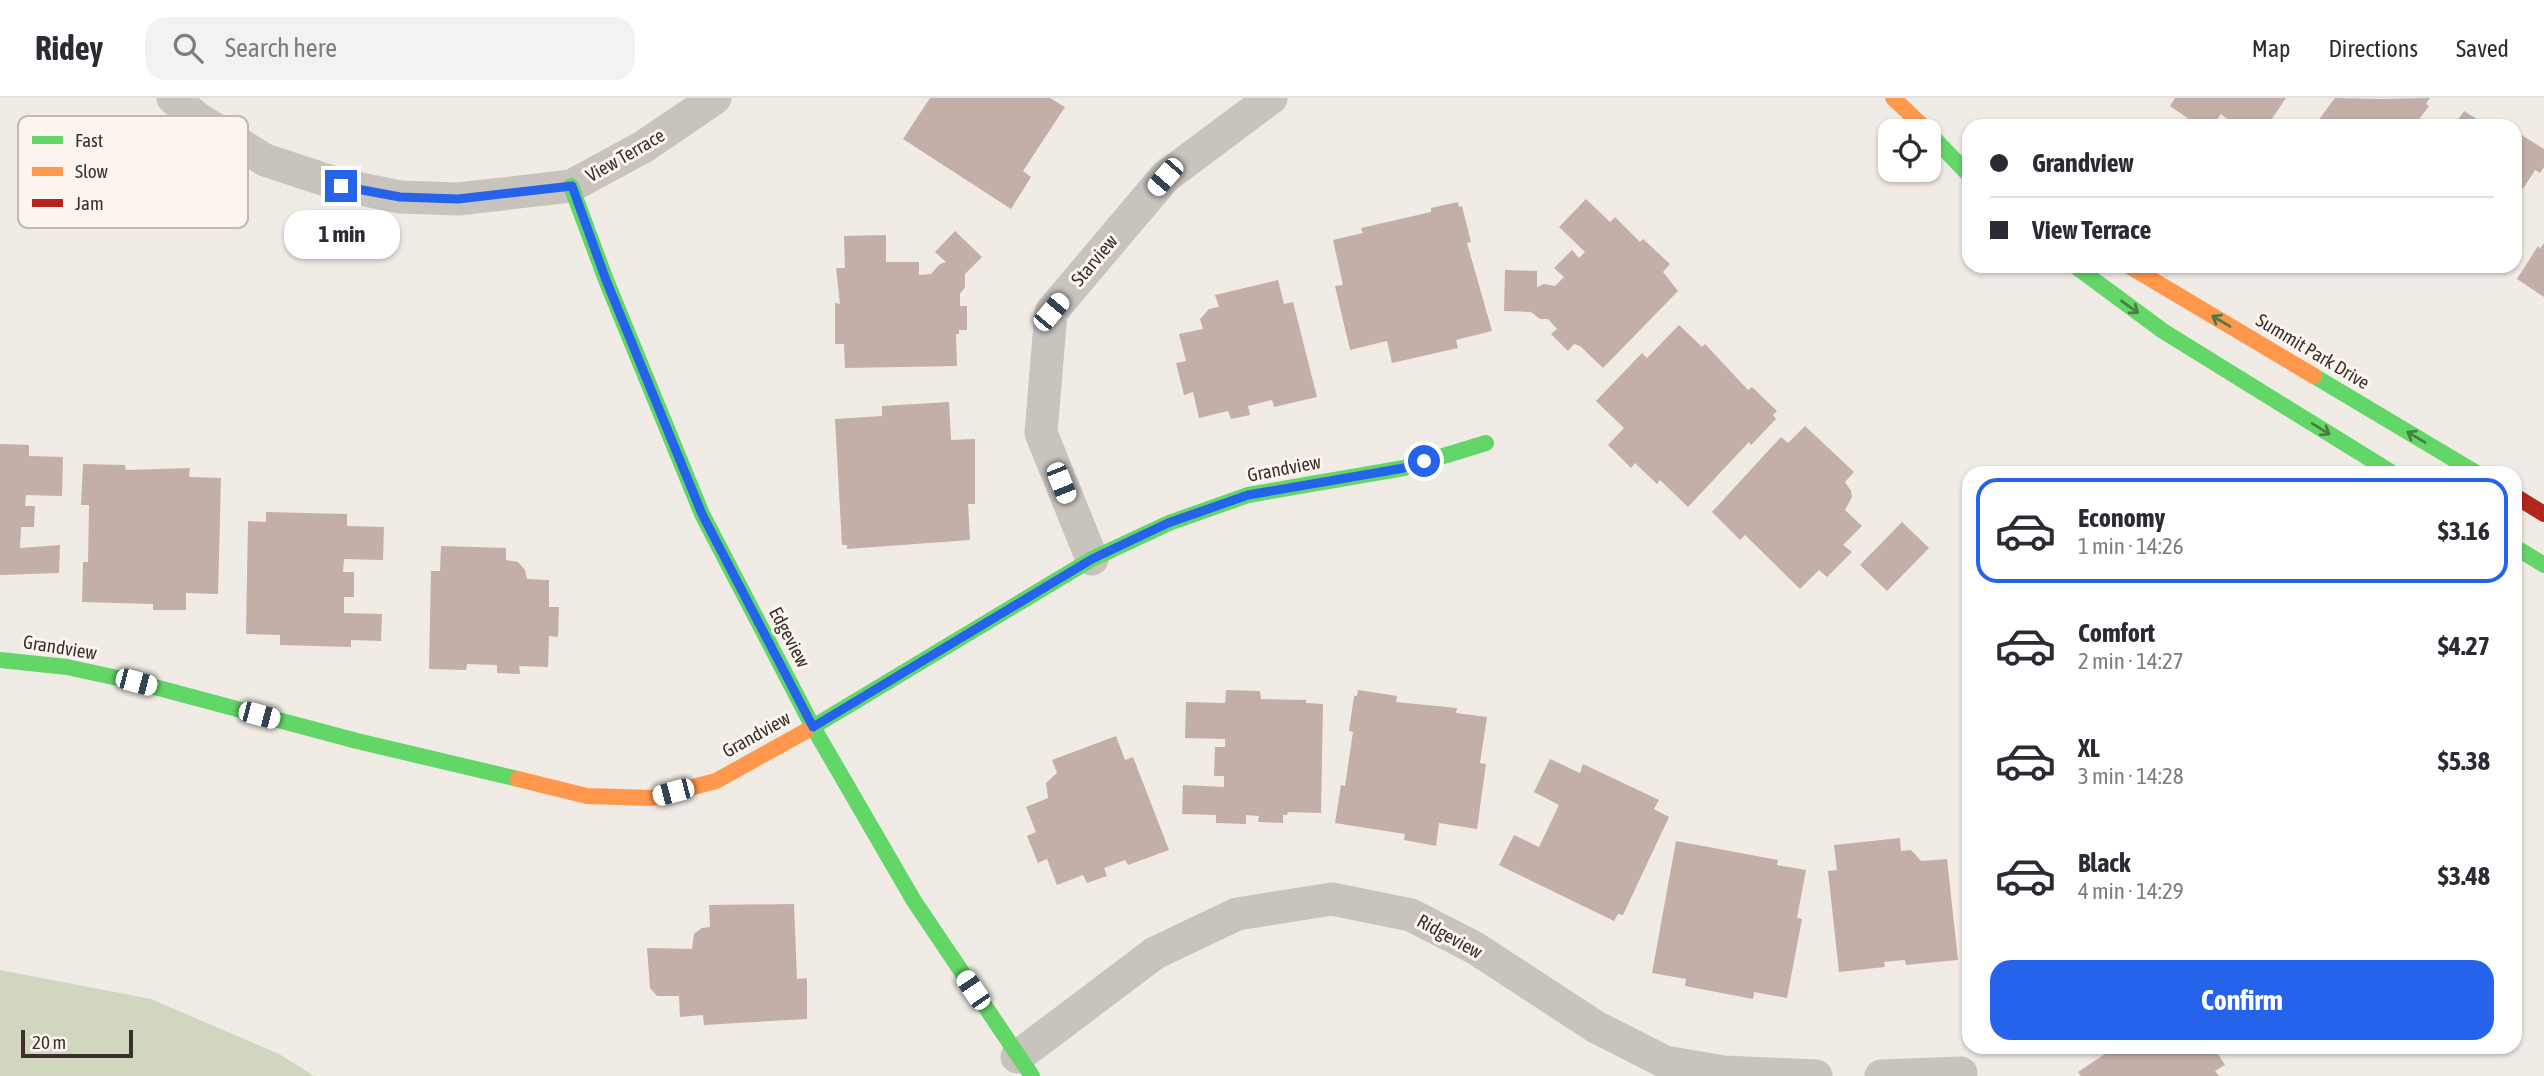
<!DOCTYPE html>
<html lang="en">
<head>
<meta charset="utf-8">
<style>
  body { margin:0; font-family:"Asap Condensed",sans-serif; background:#f2f2f3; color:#2b2b33; height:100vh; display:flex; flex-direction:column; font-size:26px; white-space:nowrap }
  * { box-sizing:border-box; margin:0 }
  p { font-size:23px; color:#7c7c81 }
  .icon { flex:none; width:38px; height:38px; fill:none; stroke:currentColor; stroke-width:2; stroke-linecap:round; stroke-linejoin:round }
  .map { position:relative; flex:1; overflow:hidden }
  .panel { position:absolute; left:1962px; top:368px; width:560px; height:588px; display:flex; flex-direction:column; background:#fff; border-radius:21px; box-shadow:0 2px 5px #0004 }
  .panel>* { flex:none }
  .hud { position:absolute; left:1962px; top:21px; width:560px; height:154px; border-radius:21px; box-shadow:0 2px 5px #0004; display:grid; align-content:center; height:154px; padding:0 28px; background:#fff }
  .tools { position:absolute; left:1878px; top:21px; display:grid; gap:14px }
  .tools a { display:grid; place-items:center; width:63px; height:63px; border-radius:14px; background:#fff; box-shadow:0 2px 5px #0004; font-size:35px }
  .scale { position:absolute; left:21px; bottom:18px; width:112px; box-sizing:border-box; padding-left:7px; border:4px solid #3b302b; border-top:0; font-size:19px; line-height:24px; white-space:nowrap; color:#3b302b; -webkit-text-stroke:5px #fbf5ee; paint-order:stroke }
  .end { position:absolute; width:32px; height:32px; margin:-16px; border:9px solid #2563eb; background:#fff; box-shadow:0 0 0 4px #fff }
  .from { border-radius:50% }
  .bubble { position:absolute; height:49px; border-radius:21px; background:#fff; box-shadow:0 2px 5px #0004; font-size:23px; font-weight:700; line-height:49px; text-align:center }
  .car { position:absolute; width:21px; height:42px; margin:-21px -10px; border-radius:9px; box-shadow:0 0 5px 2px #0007; background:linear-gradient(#fff 24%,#345 0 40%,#fff 0 76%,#345 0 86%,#fff 0) }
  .hud b { display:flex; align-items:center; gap:24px; height:66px; font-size:26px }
  .hud b+b { border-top:2px solid #e1e1e2 }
  .hud i { width:18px; height:18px; background:#2b2b33 }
  ul { padding:12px 0 0; list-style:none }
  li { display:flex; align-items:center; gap:21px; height:105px; margin:0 14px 10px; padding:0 14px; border:4px solid transparent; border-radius:21px }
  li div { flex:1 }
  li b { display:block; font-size:26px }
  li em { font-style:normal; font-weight:700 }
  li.active { border-color:#2563eb }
  li>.icon { width:63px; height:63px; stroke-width:1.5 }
  .cta { display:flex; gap:14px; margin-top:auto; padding:14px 28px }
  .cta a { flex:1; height:80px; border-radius:21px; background:#2563eb; color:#fff; font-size:28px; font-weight:700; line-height:80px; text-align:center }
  header { display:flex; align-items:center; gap:42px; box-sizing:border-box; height:98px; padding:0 35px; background:#fff; border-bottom:2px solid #e1e1e2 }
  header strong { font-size:33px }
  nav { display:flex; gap:38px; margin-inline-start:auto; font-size:24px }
  .search { width:490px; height:63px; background:#f2f2f3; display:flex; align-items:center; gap:18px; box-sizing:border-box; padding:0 24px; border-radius:21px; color:#7c7c81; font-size:26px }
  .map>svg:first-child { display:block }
</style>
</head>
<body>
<header>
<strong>Ridey</strong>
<div class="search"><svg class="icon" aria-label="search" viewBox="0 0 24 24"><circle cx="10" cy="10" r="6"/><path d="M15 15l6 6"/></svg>Search here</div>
<nav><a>Map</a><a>Directions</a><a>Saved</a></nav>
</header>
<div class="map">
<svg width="2544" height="978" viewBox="0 0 2544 978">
  <rect width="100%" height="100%" fill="#f0ebe5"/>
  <path fill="#d1d6bf" d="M0,872l151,29 128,55 35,22h-314z"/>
  <g fill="#c3afa7">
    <path d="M930,0h120l15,9 -42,64 8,6 -20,32 -108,-70z"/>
    <path d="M2175,0h111l-19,28h-41l4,-5 -9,-7 -9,12h-13l-29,-20z"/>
    <path d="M2335,0l45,1 50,-1 -4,6 3,2 -15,20h-100z"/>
    <path d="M2464,13l24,15h-34z"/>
    <path d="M2515,33l29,18v18l-4,6 -5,-3 -12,19 -6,-3 -2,4z"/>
    <path d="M1586,101l24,23 5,-5 25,25 3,-3 27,25 -7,8 15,19 -75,77 -23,-22 -6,-2 -6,7 -17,-17 6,-5 -9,-10h-8l-9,-7 -27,-1 1,-41 32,1v16l7,-3 11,2 9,-9 -10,-9 18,-18 7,8 6,-6 -26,-25z"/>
    <path d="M1458,104l1,5 3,-1 9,36 -4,1 25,88 -36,9 2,8 -66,15 -5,-22 -37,9 -15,-64 8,-1 -10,-45 30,-7 -2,-5 70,-16v-4z"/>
    <path d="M955,133l27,26 -17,17v13l-5,7v12h7v24h-8v4h-3l1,32 -112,2 -1,-24h-9v-41l5,1 -4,-36h9l-1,-32 42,-1v27h33v13l12,-1 9,-10 6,-2 -11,-10z"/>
    <path d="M2544,145v54l-27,-18 21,-33 2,3z"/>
    <path d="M1278,182l6,24 9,-2 24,95 -43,10 -2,-7 -24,6 2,9 -19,4 -3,-8 -29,7 -6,-26 -9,3 -8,-32 10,-2 -7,-27 24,-5 -3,-10 9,-10 10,-2 -4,-12z"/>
    <path d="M1679,227l23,22 3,-3 43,46 4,-3 25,24 -4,4 3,4 -25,26 -2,-3 -61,65 -28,-27 -3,4 -22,-21 -4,5 -23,-23 16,-17 -28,-27 46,-48 5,5z"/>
    <path d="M949,304l2,38 24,-1v65h-7l2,36 -123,9v-4h-5l-7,-126 47,-3v-10z"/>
    <path d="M1805,328l49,46 -9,10 6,9 1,6 -7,13 17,16 -19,19 9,7 -25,25 -8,-7 -19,19 -55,-54 -5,5 -28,-28 69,-75 7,6z"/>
    <path d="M0,346l29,1v11l34,1 -1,39 -36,-1 -1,11h10l-1,21h-13l-1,21 40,-3 -1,28 -59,2z"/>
    <path d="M83,366l42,1 1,5 64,-2 -1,9 32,1 -3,116 -32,-1v17h-33v-6l-71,-2 1,-40h5l1,-57h-8z"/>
    <path d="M266,414l81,2v12l37,1 -1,33 -39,-1 -1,13h11v25h-10v16l38,1 -1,27 -30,-1v7l-71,-2v-10l-34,-1 2,-113 18,1z"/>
    <path d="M1902,424l27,26 -42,43 -27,-26z"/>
    <path d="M441,448l65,2v12l12,2 7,8 2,9 22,1v27h10l-1,30 -9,-1 -1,31 -29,-1 1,8 -23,-1v-8l-30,-1 -1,6 -37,-1 2,-98h9z"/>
    <path d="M1226,592l34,1 1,8 45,1v3l17,1 -2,109 -33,-1 -1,3h-4v8l-25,-1 1,-6 -13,-1v9l-30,-1v-8l-34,-1 1,-29 41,2v-11h-10l1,-29h10v-8l-40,-1 1,-36 39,1z"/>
    <path d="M1358,592l39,6 -1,6 61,6 -1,5 31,4 -7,46 6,1 -9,65 -38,-6 -3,23 -32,-6 1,-6 -70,-11 6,-38 4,1 8,-54 -4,-1 5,-35h3z"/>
    <path d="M1116,638l9,24 8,-3 36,93 -41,15 -3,-5 -21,8 3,8 -20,7 -4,-8 -26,10 -10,-26 -9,4 -11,-27 9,-4 -10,-25 22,-9 -2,-15 11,-10 -5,-13z"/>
    <path d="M1550,661l30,14 3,-9 76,36 -5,9 15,8 -46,98 -5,-1 -4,7 -115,-56 15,-30 25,12 20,-42 -25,-13z"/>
    <path d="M1900,740l1,13 10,-1 10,11 26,-2 11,101 -52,5 -1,-5 -21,2 1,5 -46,5 -11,-101 9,-1 -3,-25z"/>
    <path d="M1676,743l102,19 -1,5 29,5 -9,48 5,1 -15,79 -33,-6 -1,7 -68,-13 1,-7 -34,-6z"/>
    <path d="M794,806l3,75 10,-1v41l-103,6 -1,-10 -23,2 -1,-21h-22l-7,-8 -3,-40 45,1 2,-15 8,-6 8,-1 -1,-22z"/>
    <path d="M2117,948h96l12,19 -10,6 4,5h-138l-3,-4z"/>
  </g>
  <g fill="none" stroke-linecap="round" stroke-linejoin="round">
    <g stroke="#c9c3be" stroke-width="33">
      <path d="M173,0l24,20 68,42 76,25 59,12 58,2 113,-13 72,-39 72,-49"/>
      <path d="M1092,461l-51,-126 10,-121 114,-135 106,-79"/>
      <path d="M1017,959l138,-104 82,-39 95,-15 79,16 64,33 121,79 69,35 59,10 92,4"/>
      <path d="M1881,978l80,-3"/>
    </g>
    <g stroke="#63d668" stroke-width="16">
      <path d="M1928,34l41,43"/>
      <path d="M571,88l35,94 96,234 111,213 101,174 118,175"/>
      <path d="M2075,168l88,65 228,141"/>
      <path d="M2314,278l161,96"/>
      <path d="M2515,449l29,18"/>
      <path d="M0,562l67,7 69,15 221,59 161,38"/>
      <path d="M806,633l286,-172 77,-36 79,-28 156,-27 82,-25"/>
    </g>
    <g stroke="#ff974d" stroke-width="16">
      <path d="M1893,0l35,33"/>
      <path d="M2129,168l185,110"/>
      <path d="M518,681l69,17 64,2 65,-17 90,-50"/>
    </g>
    <path stroke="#b3261e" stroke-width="16" d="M2515,398l29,18"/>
  </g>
  <defs><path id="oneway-shaft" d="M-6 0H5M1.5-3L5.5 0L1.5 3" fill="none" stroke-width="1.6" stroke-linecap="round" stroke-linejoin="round" transform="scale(1.75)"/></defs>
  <g stroke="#4d7b46">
    <use href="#oneway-shaft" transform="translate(2130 209) rotate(36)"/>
    <use href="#oneway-shaft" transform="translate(2221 223) rotate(-149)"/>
    <use href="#oneway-shaft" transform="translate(2321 331) rotate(32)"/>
    <use href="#oneway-shaft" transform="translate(2416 339) rotate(-149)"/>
  </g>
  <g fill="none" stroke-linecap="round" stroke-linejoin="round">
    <path stroke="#2563eb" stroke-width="9" d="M341,88l59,11 58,2 114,-13 34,94 96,234 111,213 279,-168 76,-36 80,-28 156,-27 20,-7"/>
  </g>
  <g text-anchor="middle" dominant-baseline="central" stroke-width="6" stroke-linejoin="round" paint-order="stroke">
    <g font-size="19" fill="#3b302b" stroke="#fbf5ee">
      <text transform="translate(625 57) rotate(-30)">View Terrace</text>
      <text transform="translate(1094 162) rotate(-50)">Starview</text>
      <text transform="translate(2313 253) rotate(31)">Summit Park Drive</text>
      <text transform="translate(1284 370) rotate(-11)">Grandview</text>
      <text transform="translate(790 539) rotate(62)">Edgeview</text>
      <text transform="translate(60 549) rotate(9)">Grandview</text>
      <text transform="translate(756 636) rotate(-29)">Grandview</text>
      <text transform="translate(1450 838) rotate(29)">Ridgeview</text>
    </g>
  </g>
  <rect x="18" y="18" width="230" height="112" rx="10" fill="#fbf5ee" stroke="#c1bab4" stroke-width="2"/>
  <rect x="32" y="38" width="31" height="8" fill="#63d668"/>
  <rect x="32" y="69" width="31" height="9" fill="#ff974d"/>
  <rect x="32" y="101" width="31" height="8" fill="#b3261e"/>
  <g font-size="19" fill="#3b302b">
    <text x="75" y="49">Fast</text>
    <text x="75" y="80">Slow</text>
    <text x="75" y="112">Jam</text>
  </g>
</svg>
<div class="tools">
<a><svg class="icon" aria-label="locate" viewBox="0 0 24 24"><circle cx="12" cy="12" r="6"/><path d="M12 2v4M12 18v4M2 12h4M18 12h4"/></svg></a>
</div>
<div class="scale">20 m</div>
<i class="end from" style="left:1424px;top:363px"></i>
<i class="end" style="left:341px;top:88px"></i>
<div class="bubble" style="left:284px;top:112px;width:116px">1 min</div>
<i class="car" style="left:1165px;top:79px;rotate:221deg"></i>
<i class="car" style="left:1051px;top:214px;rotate:40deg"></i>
<i class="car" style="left:1061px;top:385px;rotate:158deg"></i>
<i class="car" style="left:136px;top:584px;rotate:105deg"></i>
<i class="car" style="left:259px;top:617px;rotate:105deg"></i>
<i class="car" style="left:673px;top:694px;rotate:255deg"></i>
<i class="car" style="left:973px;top:892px;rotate:326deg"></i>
<div class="hud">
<b><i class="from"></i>Grandview</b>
<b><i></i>View Terrace</b>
</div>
<section class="panel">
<ul>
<li class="active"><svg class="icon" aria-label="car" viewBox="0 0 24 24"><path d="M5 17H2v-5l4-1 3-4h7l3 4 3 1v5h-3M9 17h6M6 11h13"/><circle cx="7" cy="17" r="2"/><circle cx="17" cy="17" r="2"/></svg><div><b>Economy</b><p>1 min · 14:26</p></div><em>$3.16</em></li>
<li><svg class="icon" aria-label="car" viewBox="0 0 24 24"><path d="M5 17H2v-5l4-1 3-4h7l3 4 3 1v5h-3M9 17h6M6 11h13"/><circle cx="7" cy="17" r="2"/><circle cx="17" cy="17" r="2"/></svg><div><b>Comfort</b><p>2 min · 14:27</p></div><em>$4.27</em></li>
<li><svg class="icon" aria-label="car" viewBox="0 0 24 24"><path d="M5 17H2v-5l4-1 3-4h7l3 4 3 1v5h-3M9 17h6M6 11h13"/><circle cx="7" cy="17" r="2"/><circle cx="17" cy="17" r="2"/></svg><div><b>XL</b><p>3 min · 14:28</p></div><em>$5.38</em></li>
<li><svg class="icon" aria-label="car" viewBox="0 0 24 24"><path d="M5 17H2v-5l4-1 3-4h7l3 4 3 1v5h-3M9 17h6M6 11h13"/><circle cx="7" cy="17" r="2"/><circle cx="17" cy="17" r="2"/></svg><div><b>Black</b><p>4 min · 14:29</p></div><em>$3.48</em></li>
</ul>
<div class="cta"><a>Confirm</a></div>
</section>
</div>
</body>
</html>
